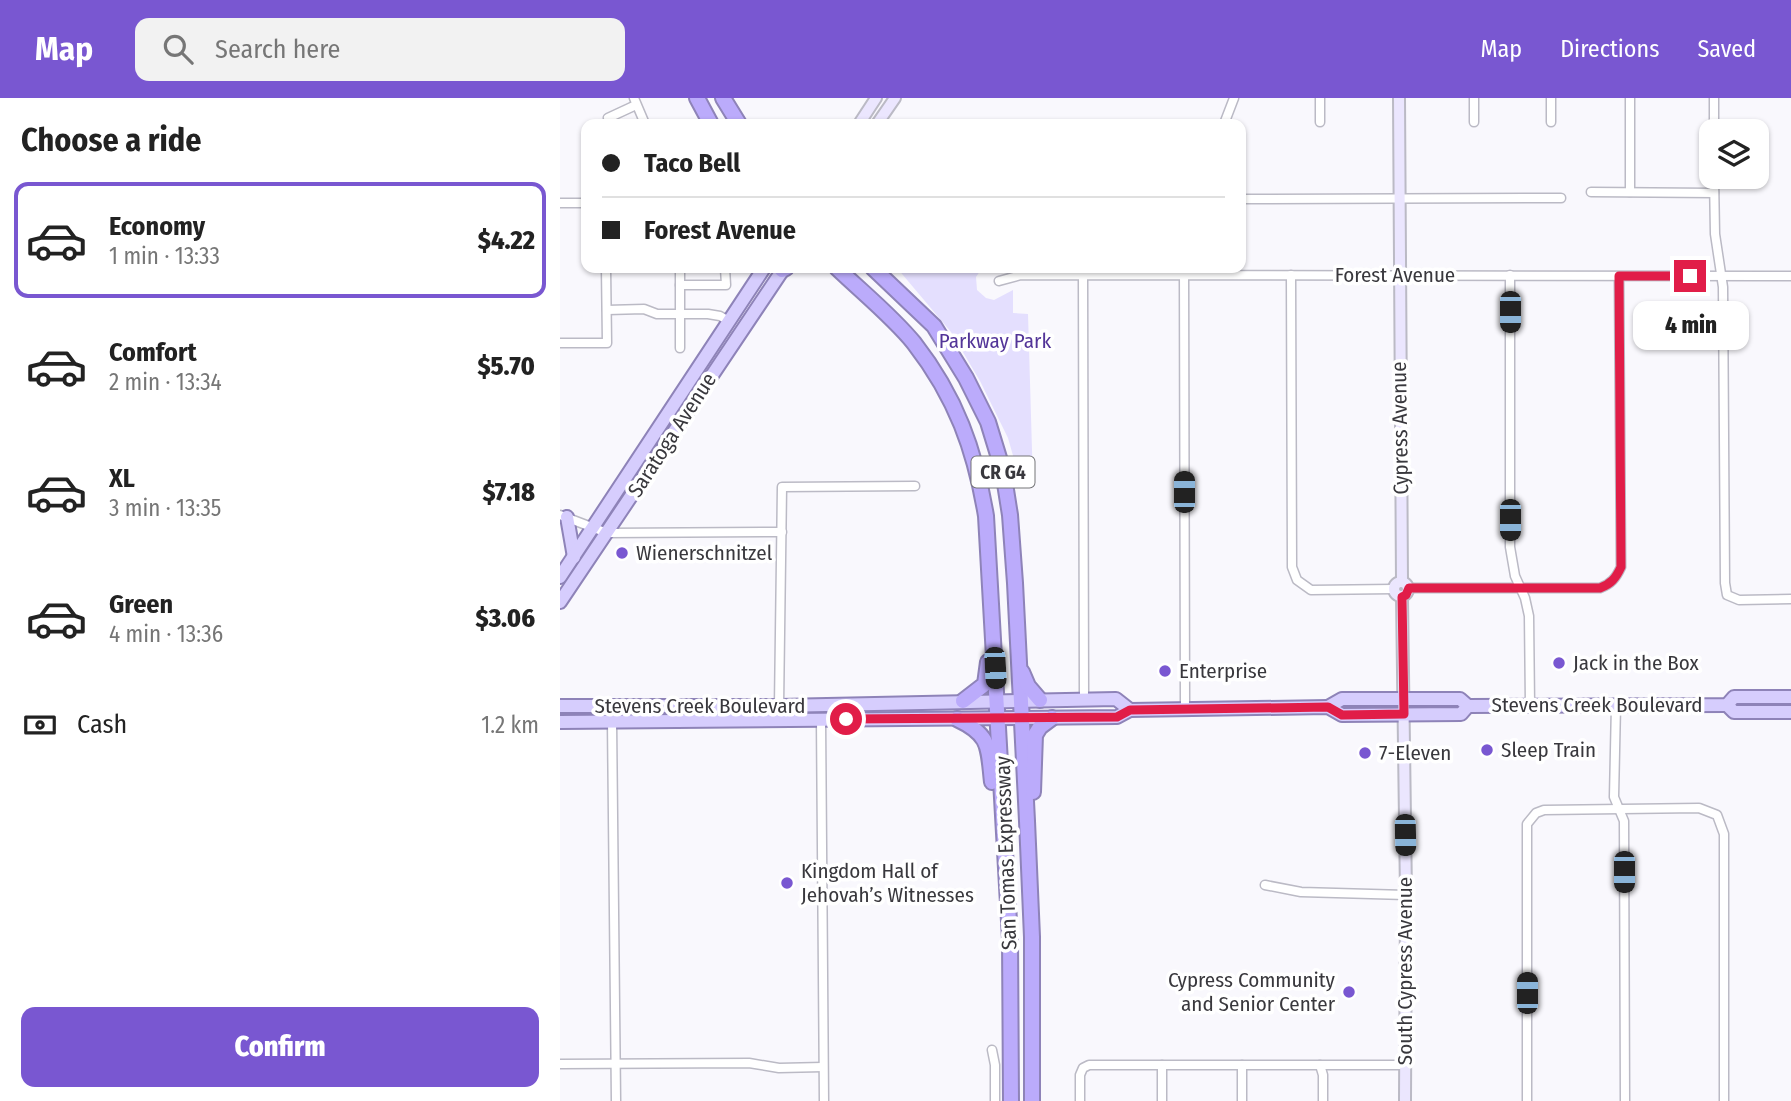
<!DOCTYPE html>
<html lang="en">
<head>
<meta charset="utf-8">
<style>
  body { margin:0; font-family:"Fira Sans Condensed",sans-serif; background:#f2f2f2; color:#222; height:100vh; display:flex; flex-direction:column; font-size:26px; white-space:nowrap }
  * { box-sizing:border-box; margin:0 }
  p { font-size:23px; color:#767676 }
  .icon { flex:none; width:38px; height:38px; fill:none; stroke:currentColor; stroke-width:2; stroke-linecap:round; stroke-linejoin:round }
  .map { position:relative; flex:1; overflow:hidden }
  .sheet { display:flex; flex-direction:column; background:#fff; width:560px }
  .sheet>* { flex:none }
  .top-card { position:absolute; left:21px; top:21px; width:665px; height:154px; border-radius:14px; box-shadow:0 2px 5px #0004; display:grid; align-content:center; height:154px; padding:0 21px; background:#fff }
  .fabs { position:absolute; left:1139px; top:21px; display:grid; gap:14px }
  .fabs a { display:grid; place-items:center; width:70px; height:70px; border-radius:14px; background:#fff; box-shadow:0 2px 5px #0004; font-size:35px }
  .end { position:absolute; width:32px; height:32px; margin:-16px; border:9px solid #e11d48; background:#fff; box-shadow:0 0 0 4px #fff }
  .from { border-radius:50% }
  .bubble { position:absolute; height:49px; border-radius:14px; background:#fff; box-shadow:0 2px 5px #0004; font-size:23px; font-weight:800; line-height:49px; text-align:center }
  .car { position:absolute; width:21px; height:42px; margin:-21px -10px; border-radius:9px; box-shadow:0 0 5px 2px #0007; background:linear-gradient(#222 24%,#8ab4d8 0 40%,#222 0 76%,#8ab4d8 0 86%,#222 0) }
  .top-card b { display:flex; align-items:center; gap:24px; height:66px; font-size:26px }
  .top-card b+b { border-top:2px solid #e0e0e0 }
  .top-card i { width:18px; height:18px; background:#222 }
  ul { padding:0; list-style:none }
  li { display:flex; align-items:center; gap:21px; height:116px; margin:0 14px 10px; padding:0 7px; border:4px solid transparent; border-radius:14px }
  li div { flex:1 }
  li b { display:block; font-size:26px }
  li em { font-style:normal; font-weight:800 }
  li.active { border-color:#7957d1 }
  li>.icon { width:63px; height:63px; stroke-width:1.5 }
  h2 { padding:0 21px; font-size:32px; line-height:84px }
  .pay { display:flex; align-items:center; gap:18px; height:77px; padding:0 21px; font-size:26px }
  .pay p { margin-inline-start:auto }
  .action { display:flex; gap:14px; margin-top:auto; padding:14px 21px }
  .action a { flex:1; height:80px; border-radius:14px; background:#7957d1; color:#fff; font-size:28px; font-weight:800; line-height:80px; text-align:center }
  header { display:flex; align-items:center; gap:42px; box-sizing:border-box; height:98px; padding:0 35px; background:#7957d1; color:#fff }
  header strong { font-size:33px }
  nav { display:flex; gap:38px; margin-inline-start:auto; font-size:24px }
  .search { width:490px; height:63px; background:#f2f2f2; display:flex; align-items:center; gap:18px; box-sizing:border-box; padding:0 24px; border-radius:14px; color:#767676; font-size:26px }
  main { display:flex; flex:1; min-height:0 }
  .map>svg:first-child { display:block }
</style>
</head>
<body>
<header>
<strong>Map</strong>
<div class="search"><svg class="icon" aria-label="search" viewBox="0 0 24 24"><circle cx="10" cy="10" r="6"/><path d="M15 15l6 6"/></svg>Search here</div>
<nav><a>Map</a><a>Directions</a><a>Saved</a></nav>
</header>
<main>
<section class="sheet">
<h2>Choose a ride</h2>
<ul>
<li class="active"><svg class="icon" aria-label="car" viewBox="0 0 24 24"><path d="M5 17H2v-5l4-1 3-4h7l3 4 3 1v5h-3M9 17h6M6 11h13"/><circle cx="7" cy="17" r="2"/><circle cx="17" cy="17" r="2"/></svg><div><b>Economy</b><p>1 min · 13:33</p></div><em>$4.22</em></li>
<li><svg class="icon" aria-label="car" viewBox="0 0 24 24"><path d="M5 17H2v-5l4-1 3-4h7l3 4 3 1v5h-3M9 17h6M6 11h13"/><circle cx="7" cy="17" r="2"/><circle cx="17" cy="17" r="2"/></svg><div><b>Comfort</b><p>2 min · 13:34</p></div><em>$5.70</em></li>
<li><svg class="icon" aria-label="car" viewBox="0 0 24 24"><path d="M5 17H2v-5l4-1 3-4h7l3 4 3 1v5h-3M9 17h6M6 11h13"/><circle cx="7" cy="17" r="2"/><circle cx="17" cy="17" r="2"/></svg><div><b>XL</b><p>3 min · 13:35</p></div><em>$7.18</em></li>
<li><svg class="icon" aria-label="car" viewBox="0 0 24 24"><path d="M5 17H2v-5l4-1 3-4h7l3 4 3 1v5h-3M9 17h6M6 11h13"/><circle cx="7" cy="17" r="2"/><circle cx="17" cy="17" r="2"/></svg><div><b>Green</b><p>4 min · 13:36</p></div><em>$3.06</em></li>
</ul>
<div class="pay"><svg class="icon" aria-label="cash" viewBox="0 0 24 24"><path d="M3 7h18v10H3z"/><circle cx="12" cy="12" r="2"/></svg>Cash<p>1.2 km</p></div>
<div class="action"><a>Confirm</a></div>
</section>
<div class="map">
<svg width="1231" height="1003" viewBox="0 0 1231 1003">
  <rect width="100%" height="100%" fill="#f9f8fd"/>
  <path fill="#e4dffe" d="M337,170h85l-6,9 1,13 9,8 8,2 19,-10v23l15,1 5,170 -17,-18 -8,-28 -28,-57 -29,-49z"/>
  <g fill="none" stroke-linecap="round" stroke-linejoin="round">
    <g stroke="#bbbac5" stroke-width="11">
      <g id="street">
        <path d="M74,0l11,26"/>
        <path d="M760,0v24"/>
        <path d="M991,0v24"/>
        <path d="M1070,0v94"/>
        <path d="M48,20l28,-13"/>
        <path d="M914,24v-24"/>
        <path d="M664,26l10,-26"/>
        <path d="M1154,33v-33"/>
        <path d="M1154,79l1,57 8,53 2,296 2,12 12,5 52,-1"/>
        <path d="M1031,94l123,1"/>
        <path d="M681,101l320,-1"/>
        <path d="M0,105h26"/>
        <path d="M120,170v80"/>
        <path d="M624,170l1,440"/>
        <path d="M523,177l1,425"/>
        <path d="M731,177l1,292 5,13 14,10 83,-1"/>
        <path d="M950,177v272l5,29 10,22 4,18 1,89"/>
        <path d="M439,183l22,-6 770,1"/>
        <path d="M120,187h46l-1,-17"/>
        <path d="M47,212l37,-1 13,5h51l12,2 9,5"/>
        <path d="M0,245h47l-1,-75"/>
        <path d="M0,417l47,18 175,-1"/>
        <path d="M849,490h191c11,-4 16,-10 21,-21l-2,-290"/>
        <path d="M1056,607l-2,92 10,24 1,280"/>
        <path d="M219,608l3,-219 133,-1"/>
        <path d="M261,621l3,382"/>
        <path d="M52,623l4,380"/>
        <path d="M705,787l36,7 105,3"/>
        <path d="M432,952l3,15v36"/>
        <path d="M0,966l189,-1 30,5 44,-1"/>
        <path d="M602,967v36"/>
        <path d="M682,967v36"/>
        <path d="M760,967l3,10v26"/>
        <path d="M520,1003v-26l3,-7 6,-3h317"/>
        <path d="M967,1003v-277l9,-11 8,-3 155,-2 18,7 7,19v267"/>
      </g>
    </g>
    <g stroke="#bbbac5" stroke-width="14">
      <g id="secondary">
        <path d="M839,0l3,484"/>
        <path d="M299,26l17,-26"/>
        <path d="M317,26l18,-26"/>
        <circle cx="841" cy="491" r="7"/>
        <path d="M842,499l4,298 -1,206"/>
      </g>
    </g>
    <g stroke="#8e83b8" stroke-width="16">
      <g id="primary">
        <path d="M7,419l7,40"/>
        <path d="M0,479l204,-309"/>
        <path d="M0,504l224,-334"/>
        <path d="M1167,607l7,7h57"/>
        <path d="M0,608h219l337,-7 14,11"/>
        <path d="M768,609l14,-8h118l8,7 259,-1 7,-8h57"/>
        <path d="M0,624l557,-5 13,-7 198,-3 14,8 119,-1 7,-8"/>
      </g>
    </g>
    <g stroke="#8e83b8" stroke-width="18">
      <g id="highway">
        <path d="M137,0l14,26"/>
        <path d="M163,0l16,26"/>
        <path d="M277,170c25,24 56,49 77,75 42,54 61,107 72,173l24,423 1,162"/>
        <path d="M313,170l61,58 32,52 22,44 15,49 7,44 5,68 12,238 5,116v164"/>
        <path d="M222,172l4,-2"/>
        <path d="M462,574l6,14 12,14"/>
        <path d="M403,603l22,-17 3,-22"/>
        <path d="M397,621c34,16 31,28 35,63"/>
        <path d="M473,694l2,-57 5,-8 12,-9"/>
      </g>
    </g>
    <use href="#street" stroke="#fff" stroke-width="8"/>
    <use href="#secondary" stroke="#ebe6fe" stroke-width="10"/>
    <use href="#primary" stroke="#d6cdfd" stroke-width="12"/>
    <use href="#highway" stroke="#bbabfb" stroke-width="14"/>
  </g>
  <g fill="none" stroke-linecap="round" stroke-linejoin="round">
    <path stroke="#e11d48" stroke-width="9" d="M286,621l271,-2 13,-7 198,-3 14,8 62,-1 -2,-117 4,-2 3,-7h191c11,-4 16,-10 21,-21l-2,-291h71"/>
  </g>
  <g fill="#7957d1" stroke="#fff" stroke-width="2.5">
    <circle cx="62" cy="455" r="7"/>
    <circle cx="999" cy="565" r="7"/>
    <circle cx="605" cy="573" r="7"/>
    <circle cx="927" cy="652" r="7"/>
    <circle cx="805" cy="655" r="7"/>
    <circle cx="227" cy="785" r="7"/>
    <circle cx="789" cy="894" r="7"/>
  </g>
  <g text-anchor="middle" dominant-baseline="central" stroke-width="7" stroke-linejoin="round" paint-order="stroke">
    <rect fill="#fff" stroke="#747477" stroke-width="2" x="411.5" y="358.5" width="63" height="31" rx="5"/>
    <g font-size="19" font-weight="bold" fill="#39383d">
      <text x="443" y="374">CR G4</text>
    </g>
    <g font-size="21" fill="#39383d" stroke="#fff">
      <text x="835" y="177">Forest Avenue</text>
      <text transform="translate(840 330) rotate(-91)">Cypress Avenue</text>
      <text transform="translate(112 337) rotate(-57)">Saratoga Avenue</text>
      <text x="1037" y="607">Stevens Creek Boulevard</text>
      <text x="140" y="608">Stevens Creek Boulevard</text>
      <text transform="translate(446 755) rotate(-92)">San Tomas Expressway</text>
      <text transform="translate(845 873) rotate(-90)">South Cypress Avenue</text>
    </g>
    <g font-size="21" fill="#533598" stroke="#fff">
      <text x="435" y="243">Parkway Park</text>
    </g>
    <g font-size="21" fill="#39383d" stroke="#fff" text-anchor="start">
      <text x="76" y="455">Wienerschnitzel</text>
      <text x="1013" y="565">Jack in the Box</text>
      <text x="619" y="573">Enterprise</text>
      <text x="941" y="652">Sleep Train</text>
      <text x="819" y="655">7-Eleven</text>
      <text x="241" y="773">Kingdom Hall of<tspan x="241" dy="24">Jehovah’s Witnesses</tspan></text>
      <text x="775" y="882" text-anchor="end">Cypress Community<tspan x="775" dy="24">and Senior Center</tspan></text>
    </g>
  </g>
</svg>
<div class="fabs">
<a><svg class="icon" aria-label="layers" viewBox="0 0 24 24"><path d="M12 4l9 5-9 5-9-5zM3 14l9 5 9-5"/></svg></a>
</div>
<i class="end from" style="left:286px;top:621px"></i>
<i class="end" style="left:1130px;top:178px"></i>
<div class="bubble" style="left:1073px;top:203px;width:116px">4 min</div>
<i class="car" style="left:950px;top:214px;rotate:180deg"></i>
<i class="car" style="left:624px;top:394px;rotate:0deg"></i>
<i class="car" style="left:950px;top:422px;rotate:180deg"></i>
<i class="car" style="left:435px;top:570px;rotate:177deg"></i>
<i class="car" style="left:845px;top:737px;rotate:179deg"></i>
<i class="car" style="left:1064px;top:774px;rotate:180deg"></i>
<i class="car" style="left:967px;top:895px;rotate:0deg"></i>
<div class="top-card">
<b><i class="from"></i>Taco Bell</b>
<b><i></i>Forest Avenue</b>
</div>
</div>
</main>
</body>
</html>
